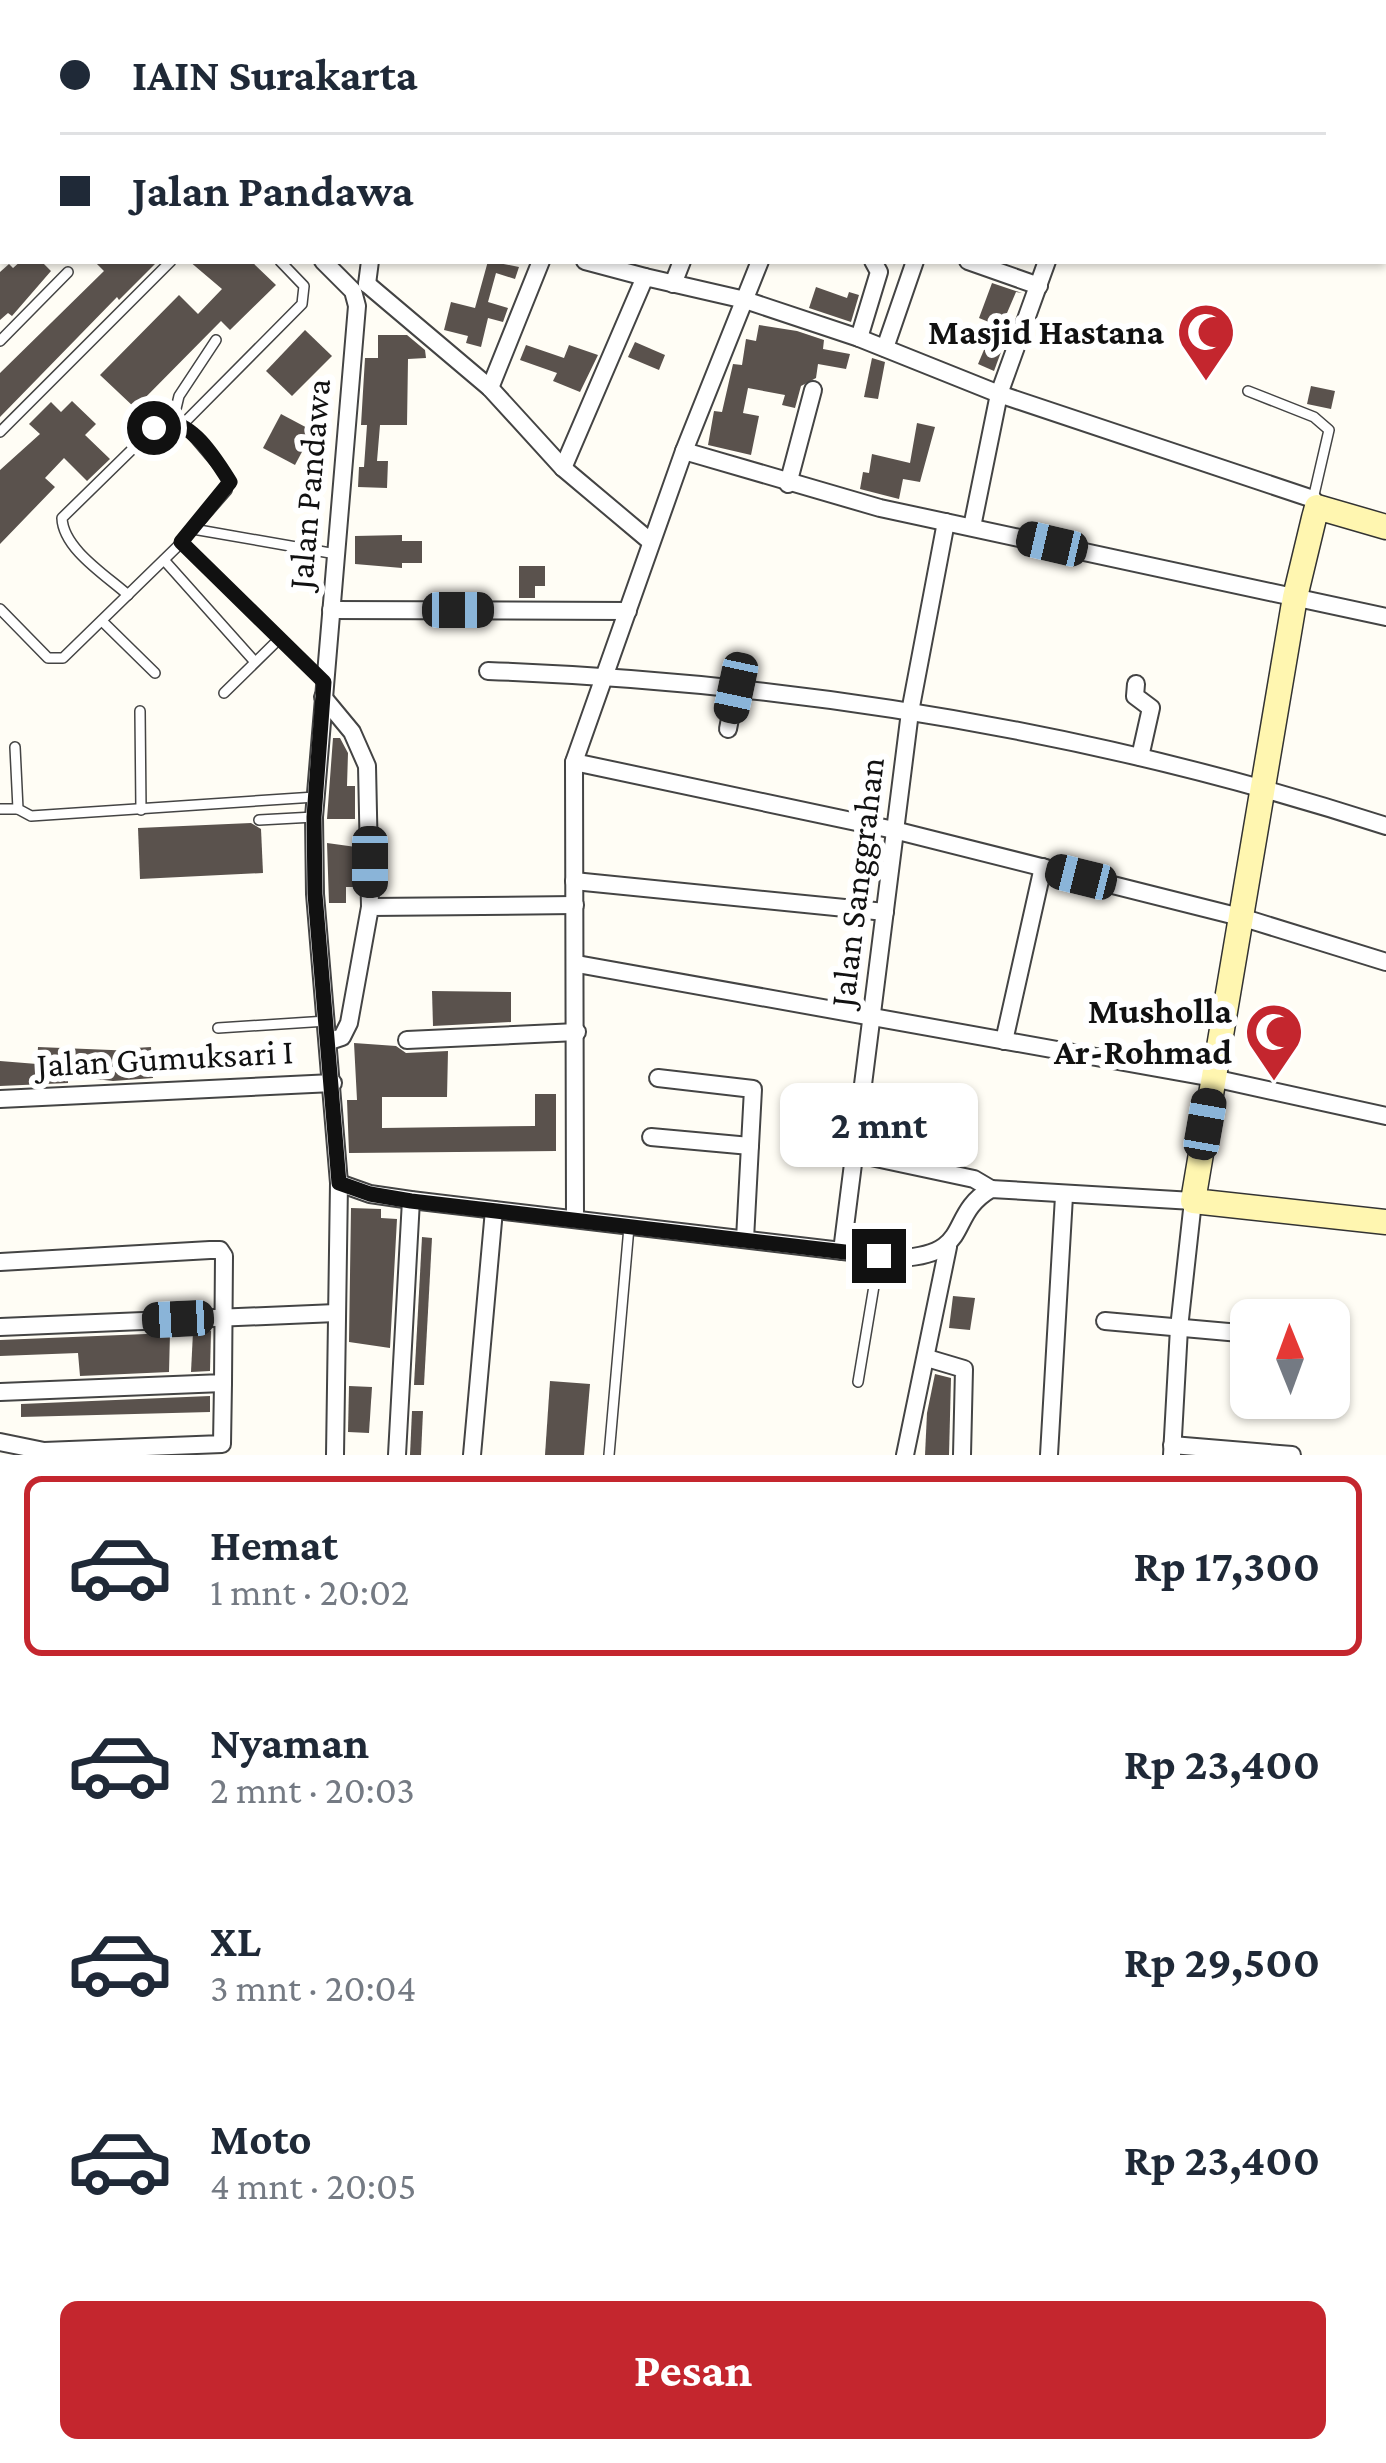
<!DOCTYPE html>
<html lang="id">
<head>
<meta charset="utf-8">
<style>
  body { margin:0; font-family:"Crimson Pro",serif; background:#f2f2f3; color:#1f2937; height:100vh; display:flex; flex-direction:column; font-size:45px; white-space:nowrap }
  * { box-sizing:border-box; margin:0 }
  p { font-size:39px; color:#747a83 }
  .icon { flex:none; width:66px; height:66px; fill:none; stroke:currentColor; stroke-width:2; stroke-linecap:round; stroke-linejoin:round }
  .map { position:relative; height:1455px; overflow:hidden }
  .drawer { display:flex; flex-direction:column; background:#fff; flex:1 }
  .drawer>* { flex:none }
  .hud { position:absolute; left:0px; top:0px; width:1386px; height:264px; box-shadow:0 3px 9px #0004; display:grid; align-content:center; height:264px; padding:0 60px; background:#fff }
  .needle { width:78px; rotate:359deg }
  .controls { position:absolute; left:1230px; top:1299px; display:grid; gap:24px }
  .controls a { display:grid; place-items:center; width:120px; height:120px; border-radius:18px; background:#fff; box-shadow:0 3px 9px #0004; font-size:60px }
  .end { position:absolute; width:54px; height:54px; margin:-27px; border:15px solid #111; background:#fff; box-shadow:0 0 0 6px #fff }
  .from { border-radius:50% }
  .bubble { position:absolute; height:84px; border-radius:18px; background:#fff; box-shadow:0 3px 9px #0004; font-size:39px; font-weight:700; line-height:84px; text-align:center }
  .car { position:absolute; width:36px; height:72px; margin:-36px -18px; border-radius:15px; box-shadow:0 0 9px 3px #0007; background:linear-gradient(#222 24%,#8ab4d8 0 40%,#222 0 76%,#8ab4d8 0 86%,#222 0) }
  .hud b { display:flex; align-items:center; gap:42px; height:114px; font-size:45px }
  .hud b+b { border-top:3px solid #e0e1e3 }
  .hud i { width:30px; height:30px; background:#1f2937 }
  ul { padding:21px 0 0; list-style:none }
  li { display:flex; align-items:center; gap:36px; height:180px; margin:0 24px 18px; padding:0 36px; border:6px solid transparent; border-radius:18px }
  li div { flex:1 }
  li b { display:block; font-size:45px }
  li em { font-style:normal; font-weight:700 }
  li.on { border-color:#c4262e }
  li>.icon { width:108px; height:108px; stroke-width:1.5 }
  .button { display:flex; gap:24px; margin-top:auto; padding:24px 60px }
  .button a { flex:1; height:138px; border-radius:18px; background:#c4262e; color:#fff; font-size:48px; font-weight:700; line-height:138px; text-align:center }
  .map>svg:first-child { display:block }
</style>
</head>
<body>
<div class="map">
<svg width="1386" height="1455" viewBox="0 0 1386 1455">
  <rect width="100%" height="100%" fill="#fffdf5"/>
  <g fill="#5a524d">
    <path d="M21,261h20l10,10 -39,45 -4,-3 -8,7v-48l9,-8 4,4z"/>
    <path d="M94,261h64l-39,39 -2,-3 -117,120v-44l104,-102z"/>
    <path d="M189,261h62l25,24 -46,45 -9,-9 -86,87 -35,-33 79,-80 19,19 24,-25z"/>
    <path d="M488,261l31,6 -4,12 -19,-6 -8,29 20,6 -5,14 -15,-4 -7,29 -15,-4 2,-7 -24,-6 7,-28 24,6z"/>
    <path d="M992,283l30,10 -6,-1 -15,35 -22,-9z"/>
    <path d="M816,287l31,11 2,-6 10,3 -8,27 -42,-14z"/>
    <path d="M759,325l38,6 27,9 -1,9 27,5 -4,15 -28,-5 -2,14 -15,8 -6,22 -13,-3 3,-10 -37,-7 -5,25 16,3 -8,39 -43,-10 6,-34 8,1 11,-48 9,1 4,-26 10,2z"/>
    <path d="M305,330l27,26 -40,40 -26,-25z"/>
    <path d="M378,335h29l18,15 1,8 -18,1 -1,66h-27l-3,36h11l-1,27 -29,-1 1,-20h5l3,-42h-6l4,-67h13z"/>
    <path d="M989,338l15,6 -10,27 -16,-7z"/>
    <path d="M635,342l30,13 -6,15 -31,-13z"/>
    <path d="M526,345l38,13 5,-13 29,10 -18,37 -27,-11 4,-8 -37,-13z"/>
    <path d="M872,358l13,4 -7,37 -14,-2z"/>
    <path d="M1311,386l24,5 -4,18 -24,-5z"/>
    <path d="M72,401l24,23 -11,11 25,24 -23,22 -23,-23 -19,20 10,9 -55,57v-74l40,-36 -11,-10 22,-22 10,10z"/>
    <path d="M281,414l32,17 -18,34 -32,-17z"/>
    <path d="M917,423l18,4 -15,55 -17,-3 -4,20 -39,-10 3,-17 6,1 3,-19 38,9z"/>
    <path d="M402,535v6h20v22h-20v5l-47,-4v-28z"/>
    <path d="M519,566h26v20h-10v12h-16z"/>
    <path d="M333,738h7l8,15 -1,33h8v33h-28z"/>
    <path d="M251,823l10,6 2,44 -123,6 -2,-51z"/>
    <path d="M327,843l29,4 -3,40h-7v16h-17z"/>
    <path d="M432,991l79,1v30l-78,4z"/>
    <path d="M354,1043l42,3 10,7 42,-2 -1,46h-65v31l153,-2v-32h21v57l-207,2 -2,-53h10z"/>
    <path d="M38,1047l97,4v-3l16,-1 2,31 -40,3 -45,-5v7l-68,3v-25l37,3z"/>
    <path d="M351,1208l30,1v9l16,1 -7,129 -41,-6z"/>
    <path d="M422,1237l10,1 -8,147h-10z"/>
    <path d="M953,1296l22,2 -5,32 -21,-2z"/>
    <path d="M211,1331l-1,40 -19,1 2,-40z"/>
    <path d="M170,1333l-1,39 -89,4 -2,-23 -78,3v-16z"/>
    <path d="M935,1374l16,4 -2,77h-24l2,-42z"/>
    <path d="M550,1381l40,3 -6,71h-39z"/>
    <path d="M349,1386l23,1 -3,46 -21,-1z"/>
    <path d="M210,1396v16l-189,5v-13z"/>
    <path d="M412,1411h11l-2,44h-11z"/>
  </g>
  <g fill="none" stroke-linecap="round" stroke-linejoin="round">
    <g stroke="#444" stroke-width="12">
      <g id="service">
        <path d="M949,0l7,3"/>
        <path d="M0,246l3,-4"/>
        <path d="M0,341l68,-69"/>
        <path d="M1248,391l66,26 15,13 -16,69"/>
        <path d="M173,421l6,-25 37,-56"/>
        <path d="M0,432l171,-171"/>
        <path d="M193,529l143,25"/>
        <path d="M181,543l142,138"/>
        <path d="M164,560l91,102"/>
        <path d="M128,595c-21,-19 -65,-46 -66,-77l96,-94 11,-3 14,3"/>
        <path d="M0,609l48,49h15l118,-115 46,-53 1,-13 -45,-53 119,-120 2,-18 -24,-25"/>
        <path d="M102,621l53,52"/>
        <path d="M224,693l55,-54"/>
        <path d="M140,711l1,99"/>
        <path d="M15,747l3,62 13,7 284,-19"/>
        <path d="M0,809h18"/>
        <path d="M259,820l55,-3"/>
        <path d="M218,1028l109,-7"/>
        <path d="M858,1382l21,-126"/>
        <path d="M609,1455l20,-228"/>
      </g>
    </g>
    <g stroke="#444" stroke-width="20">
      <g id="minor">
        <path d="M53,0l3,3"/>
        <path d="M813,0l9,3"/>
        <path d="M1301,0l10,3"/>
        <path d="M125,3l3,-3"/>
        <path d="M235,3l3,-3"/>
        <path d="M347,3l3,-3"/>
        <path d="M423,3l1,-3"/>
        <path d="M569,3l1,-3"/>
        <path d="M787,3l1,-3"/>
        <path d="M860,3l2,-3"/>
        <path d="M1136,3l1,-3"/>
        <path d="M0,50l3,-3"/>
        <path d="M1383,172l3,1"/>
        <path d="M0,226l3,-3"/>
        <path d="M323,261l30,30 4,15 -43,511 1,77 24,289 -4,272"/>
        <path d="M585,261l60,16"/>
        <path d="M968,261l71,25"/>
        <path d="M367,284l123,104 73,80 88,74"/>
        <path d="M367,284l3,-23"/>
        <path d="M673,284l9,-23"/>
        <path d="M859,338l20,-66 -6,-11"/>
        <path d="M885,348l30,-87"/>
        <path d="M490,388l51,-127"/>
        <path d="M684,451l196,57 506,109"/>
        <path d="M563,468l82,-191 100,23 114,38 140,56 314,105 4,8"/>
        <path d="M788,484l25,-94"/>
        <path d="M972,527l27,-133 48,-133"/>
        <path d="M331,610l297,1"/>
        <path d="M488,671c304,11 609,61 898,155"/>
        <path d="M1136,684l-1,12 16,12 -11,49"/>
        <path d="M323,697l29,35 15,34 3,141"/>
        <path d="M728,729l8,-41"/>
        <path d="M574,762l320,68 350,88 142,44"/>
        <path d="M574,881l311,31"/>
        <path d="M577,964l636,114 173,38"/>
        <path d="M407,1040l170,-8"/>
        <path d="M330,1041l12,-4 7,-14 21,-116 205,-2"/>
        <path d="M1004,1041l39,-174"/>
        <path d="M658,1078l95,11 -8,150"/>
        <path d="M0,1099l333,-16"/>
        <path d="M651,1137l99,9"/>
        <path d="M857,1154l117,25 17,10"/>
        <path d="M339,1183l31,11 41,6 490,58c73,-4 45,-43 90,-69l202,12 -14,127 -7,127"/>
        <path d="M575,1219l-1,-457 110,-311 76,-190"/>
        <path d="M842,1251l68,-539 36,-190"/>
        <path d="M0,1262l210,-12h10l4,6 -1,127 -223,9"/>
        <path d="M1105,1321l146,13"/>
        <path d="M0,1327l336,-14"/>
        <path d="M927,1358l37,11 -2,86"/>
        <path d="M0,1442l44,9 178,-7 1,-61"/>
        <path d="M1172,1445l120,10"/>
        <path d="M397,1455l14,-255"/>
        <path d="M472,1455l22,-245"/>
        <path d="M905,1455l43,-208"/>
        <path d="M1049,1455l15,-259"/>
      </g>
    </g>
    <g stroke="#333" stroke-width="27">
      <path id="secondary" d="M1386,527l-69,-20 -3,11 -19,79 -102,604 193,21"/>
    </g>
    <use href="#service" stroke="#fff" stroke-width="9"/>
    <use href="#minor" stroke="#fff" stroke-width="16"/>
    <use href="#secondary" stroke="#fff6b0" stroke-width="24"/>
  </g>
  <g fill="none" stroke-linecap="round" stroke-linejoin="round">
    <path stroke="#111" stroke-width="15" d="M154,428c31,-20 61,30 76,54l-49,60 143,140 -10,135 1,77 24,289 31,11 41,7 468,55"/>
  </g>
  <defs>
    <g id="mosque-pin" transform="scale(3)"><path d="M0 17L-7.5 6A9.5 9.5 0 1 1 7.5 6Z" fill="#c4262e" stroke="#fff"/><path d="M3.5-4.9A6 6 0 1 0 3.5 4.9A5 5 0 1 1 3.5-4.9Z" fill="#fff"/></g>
  </defs>
  <g fill-rule="evenodd">
    <use href="#mosque-pin" x="1206" y="332"/>
    <use href="#mosque-pin" x="1274" y="1032"/>
  </g>
  <g text-anchor="middle" dominant-baseline="central" stroke-width="12" stroke-linejoin="round" paint-order="stroke">
    <g font-size="36" font-weight="bold" fill="#111" stroke="#fff" text-anchor="end">
      <text x="1164" y="332">Masjid Hastana</text>
      <text x="1232" y="1011">Musholla<tspan x="1232" dy="41">Ar-Rohmad</tspan></text>
    </g>
    <g font-size="36" fill="#111" stroke="#fff">
      <text transform="translate(309 484) rotate(-85)">Jalan Pandawa</text>
      <text transform="translate(857 882) rotate(-83)">Jalan Sanggrahan</text>
      <text transform="translate(165 1058) rotate(-3)">Jalan Gumuksari I</text>
    </g>
  </g>
</svg>
<div class="controls">
<a><svg class="needle" viewBox="-14 -14 28 28"><path d="M0-13l5 13h-10z" fill="#e53935"/><path d="M0 13l5-13h-10z" fill="#747a83"/></svg></a>
</div>
<i class="end from" style="left:154px;top:428px"></i>
<i class="end" style="left:879px;top:1256px"></i>
<div class="bubble" style="left:780px;top:1083px;width:198px">2 mnt</div>
<i class="car" style="left:1052px;top:544px;rotate:283deg"></i>
<i class="car" style="left:458px;top:610px;rotate:90deg"></i>
<i class="car" style="left:736px;top:688px;rotate:192deg"></i>
<i class="car" style="left:370px;top:862px;rotate:180deg"></i>
<i class="car" style="left:1081px;top:877px;rotate:284deg"></i>
<i class="car" style="left:1205px;top:1124px;rotate:10deg"></i>
<i class="car" style="left:178px;top:1319px;rotate:267deg"></i>
<div class="hud">
<b><i class="from"></i>IAIN Surakarta</b>
<b><i></i>Jalan Pandawa</b>
</div>
</div>
<section class="drawer">
<ul>
<li class="on"><svg class="icon" aria-label="car" viewBox="0 0 24 24"><path d="M5 17H2v-5l4-1 3-4h7l3 4 3 1v5h-3M9 17h6M6 11h13"/><circle cx="7" cy="17" r="2"/><circle cx="17" cy="17" r="2"/></svg><div><b>Hemat</b><p>1 mnt · 20:02</p></div><em>Rp 17,300</em></li>
<li><svg class="icon" aria-label="car" viewBox="0 0 24 24"><path d="M5 17H2v-5l4-1 3-4h7l3 4 3 1v5h-3M9 17h6M6 11h13"/><circle cx="7" cy="17" r="2"/><circle cx="17" cy="17" r="2"/></svg><div><b>Nyaman</b><p>2 mnt · 20:03</p></div><em>Rp 23,400</em></li>
<li><svg class="icon" aria-label="car" viewBox="0 0 24 24"><path d="M5 17H2v-5l4-1 3-4h7l3 4 3 1v5h-3M9 17h6M6 11h13"/><circle cx="7" cy="17" r="2"/><circle cx="17" cy="17" r="2"/></svg><div><b>XL</b><p>3 mnt · 20:04</p></div><em>Rp 29,500</em></li>
<li><svg class="icon" aria-label="car" viewBox="0 0 24 24"><path d="M5 17H2v-5l4-1 3-4h7l3 4 3 1v5h-3M9 17h6M6 11h13"/><circle cx="7" cy="17" r="2"/><circle cx="17" cy="17" r="2"/></svg><div><b>Moto</b><p>4 mnt · 20:05</p></div><em>Rp 23,400</em></li>
</ul>
<div class="button"><a>Pesan</a></div>
</section>
</body>
</html>
